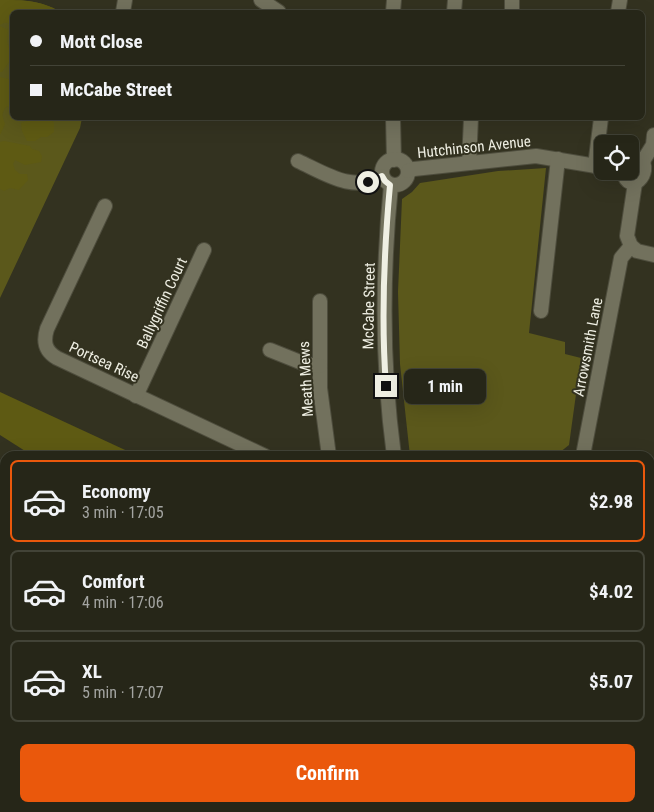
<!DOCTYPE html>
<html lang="en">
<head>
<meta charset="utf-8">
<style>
  body { margin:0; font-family:"Roboto Condensed",sans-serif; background:#2e2e21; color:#f1f3f6; height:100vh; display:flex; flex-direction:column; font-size:19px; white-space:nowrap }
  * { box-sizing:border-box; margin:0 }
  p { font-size:16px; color:#a4a5a2 }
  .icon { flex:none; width:28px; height:28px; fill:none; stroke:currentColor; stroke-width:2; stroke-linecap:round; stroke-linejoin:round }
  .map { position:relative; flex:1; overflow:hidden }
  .sheet { position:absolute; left:0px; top:451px; width:655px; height:361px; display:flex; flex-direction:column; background:#262618; border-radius:15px 15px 0 0; box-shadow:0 5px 20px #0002,0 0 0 1px #424337 }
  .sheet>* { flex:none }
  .top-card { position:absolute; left:10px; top:10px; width:635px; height:110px; border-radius:8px; box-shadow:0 5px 20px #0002,0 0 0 1px #424337; display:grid; align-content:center; height:110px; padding:0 20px; background:#262618 }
  .fabs { position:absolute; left:594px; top:135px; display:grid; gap:10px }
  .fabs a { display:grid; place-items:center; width:45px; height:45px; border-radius:8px; background:#262618; box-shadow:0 5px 20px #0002,0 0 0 1px #424337; font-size:25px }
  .end { position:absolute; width:22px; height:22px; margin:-11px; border:6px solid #efefe3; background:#111; box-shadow:0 0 0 2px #111 }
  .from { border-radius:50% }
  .bubble { position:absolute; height:35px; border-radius:8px; background:#262618; box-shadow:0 5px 20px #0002,0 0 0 1px #424337; font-size:16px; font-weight:700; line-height:35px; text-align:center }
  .top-card b { display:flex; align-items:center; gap:18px; height:48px; font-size:19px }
  .top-card b+b { border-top:1px solid #424337 }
  .top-card i { width:12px; height:12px; background:#f1f3f6 }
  ul { padding:9px 0 0; list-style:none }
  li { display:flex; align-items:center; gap:15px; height:82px; margin:0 10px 8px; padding:0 10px; border:2px solid #424337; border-radius:8px }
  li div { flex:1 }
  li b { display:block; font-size:19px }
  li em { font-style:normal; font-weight:700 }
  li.active { border-color:#ea580c }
  li>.icon { width:45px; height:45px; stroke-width:1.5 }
  .action { display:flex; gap:10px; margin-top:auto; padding:10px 20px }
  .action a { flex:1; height:58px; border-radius:8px; background:#ea580c; color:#fff; font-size:20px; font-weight:700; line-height:58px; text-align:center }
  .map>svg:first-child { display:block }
</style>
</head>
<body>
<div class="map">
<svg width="654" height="812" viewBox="0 0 654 812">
  <rect width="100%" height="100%" fill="#333220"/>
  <g fill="#5b581b">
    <path d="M0,0c25,0 39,0 61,12h-49v106h70l-2,10 -80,170z"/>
    <path d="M546,168l-17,165 36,9v12l16,4 -12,87 -14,11h-145l-10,-92 -2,-72 4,-93 10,-7 8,-9 78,-12z"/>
  </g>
  <g fill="#5e5a13">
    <path d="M0,0c23,0 39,0 59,11l-1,1h-46v14c-4,-4 -7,-4 -12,-1z"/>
    <path d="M0,26l8,4 -1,11 5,17 -10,14h-2z"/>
    <path d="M0,77l12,3v29l-5,-3c-6,7 -5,10 -2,18l-5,11z"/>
    <path d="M36,118h15l3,5v9l-7,5h-6l-6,4h-8l-5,-10 -1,-8z"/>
    <path d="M4,141l26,5 2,3 7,2 3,5 -1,6 -16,3 -10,-5 -2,4 2,6 5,4h7l1,6 -9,10 -9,-2 -6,3 -4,-2v-47z"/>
    <path d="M0,392l123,57 15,7h-105l-33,-21z"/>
  </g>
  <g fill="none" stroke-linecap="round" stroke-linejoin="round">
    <g stroke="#4e4d3d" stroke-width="16">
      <g id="minor">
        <path d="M261,0l18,12"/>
        <path d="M512,0v12"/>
        <path d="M123,12l2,-12"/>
        <path d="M393,12l1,-12"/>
        <path d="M454,12l1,-12"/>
        <path d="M618,12l2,-12"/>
        <path d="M393,118l1,42"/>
        <circle cx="395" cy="172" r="13"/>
        <path d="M298,161c28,13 55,32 84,15"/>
        <path d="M643,161l10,-16 1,-10"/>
        <path d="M469,163l2,-45"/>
        <path d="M595,166l6,-48"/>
        <path d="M408,171l6,-2 122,-13 66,11"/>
        <path d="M623,171c6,27 31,1 17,-12h-10"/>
        <path d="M635,183l-8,53 4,10 6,5 17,4"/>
        <path d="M391,185c-9,90 -9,182 3,271"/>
        <path d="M105,206l-58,123c-4,13 -2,22 10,29l208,98"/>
        <path d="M320,301v87l9,68"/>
        <path d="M541,311l17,-152"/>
        <path d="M270,350l35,14 15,2"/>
        <path d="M136,396l68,-146"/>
        <path d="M586,456l-2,-6 37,-192 10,-12"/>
        <path d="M650,478l4,5"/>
        <path d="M0,522l5,1"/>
        <path d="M0,684l5,2"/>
        <path d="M650,684h4"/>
        <path d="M152,808l21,4"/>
        <path d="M428,808l1,4"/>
        <path d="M448,808v4"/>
        <path d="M469,808l1,4"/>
        <path d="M523,808l1,4"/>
        <path d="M582,808v4"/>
        <path d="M47,812l9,-4"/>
        <path d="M244,812l1,-4"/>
      </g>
    </g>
    <use href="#minor" stroke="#72715d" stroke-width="14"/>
  </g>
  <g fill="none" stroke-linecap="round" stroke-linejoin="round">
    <path stroke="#efefe3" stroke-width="6" d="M368,182l14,-6 3,5 5,4c-6,66 -9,135 -4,201"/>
  </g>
  <g text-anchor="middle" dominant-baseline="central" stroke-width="4" stroke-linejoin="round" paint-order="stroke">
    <g font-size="15" fill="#efefe3" stroke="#333220">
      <text transform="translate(474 147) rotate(-6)">Hutchinson Avenue</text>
      <text transform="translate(162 303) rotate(-65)">Ballygriffin Court</text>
      <text transform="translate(369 306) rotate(-89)">McCabe Street</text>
      <text transform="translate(588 347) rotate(-79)">Arrowsmith Lane</text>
      <text transform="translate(104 362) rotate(25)">Portsea Rise</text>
      <text transform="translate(306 379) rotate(-93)">Meath Mews</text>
    </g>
  </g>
</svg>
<div class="fabs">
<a><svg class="icon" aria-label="locate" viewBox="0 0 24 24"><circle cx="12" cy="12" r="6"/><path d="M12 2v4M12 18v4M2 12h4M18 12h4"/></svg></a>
</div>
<i class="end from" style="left:368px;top:182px"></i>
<i class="end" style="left:386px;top:386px"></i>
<div class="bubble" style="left:404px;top:369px;width:82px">1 min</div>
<div class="top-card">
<b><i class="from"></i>Mott Close</b>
<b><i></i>McCabe Street</b>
</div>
<section class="sheet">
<ul>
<li class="active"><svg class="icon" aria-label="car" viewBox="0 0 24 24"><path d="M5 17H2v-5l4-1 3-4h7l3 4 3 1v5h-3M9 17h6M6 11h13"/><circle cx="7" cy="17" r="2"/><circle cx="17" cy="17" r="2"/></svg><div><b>Economy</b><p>3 min · 17:05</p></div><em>$2.98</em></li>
<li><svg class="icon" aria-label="car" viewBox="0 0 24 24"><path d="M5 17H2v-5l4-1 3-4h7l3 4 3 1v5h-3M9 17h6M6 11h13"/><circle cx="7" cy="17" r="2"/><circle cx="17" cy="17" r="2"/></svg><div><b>Comfort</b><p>4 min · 17:06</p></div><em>$4.02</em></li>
<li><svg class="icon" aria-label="car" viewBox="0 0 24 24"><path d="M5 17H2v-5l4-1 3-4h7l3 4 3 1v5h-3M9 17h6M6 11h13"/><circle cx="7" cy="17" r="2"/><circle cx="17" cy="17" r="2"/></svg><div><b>XL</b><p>5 min · 17:07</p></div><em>$5.07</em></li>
</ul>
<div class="action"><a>Confirm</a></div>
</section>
</div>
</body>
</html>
